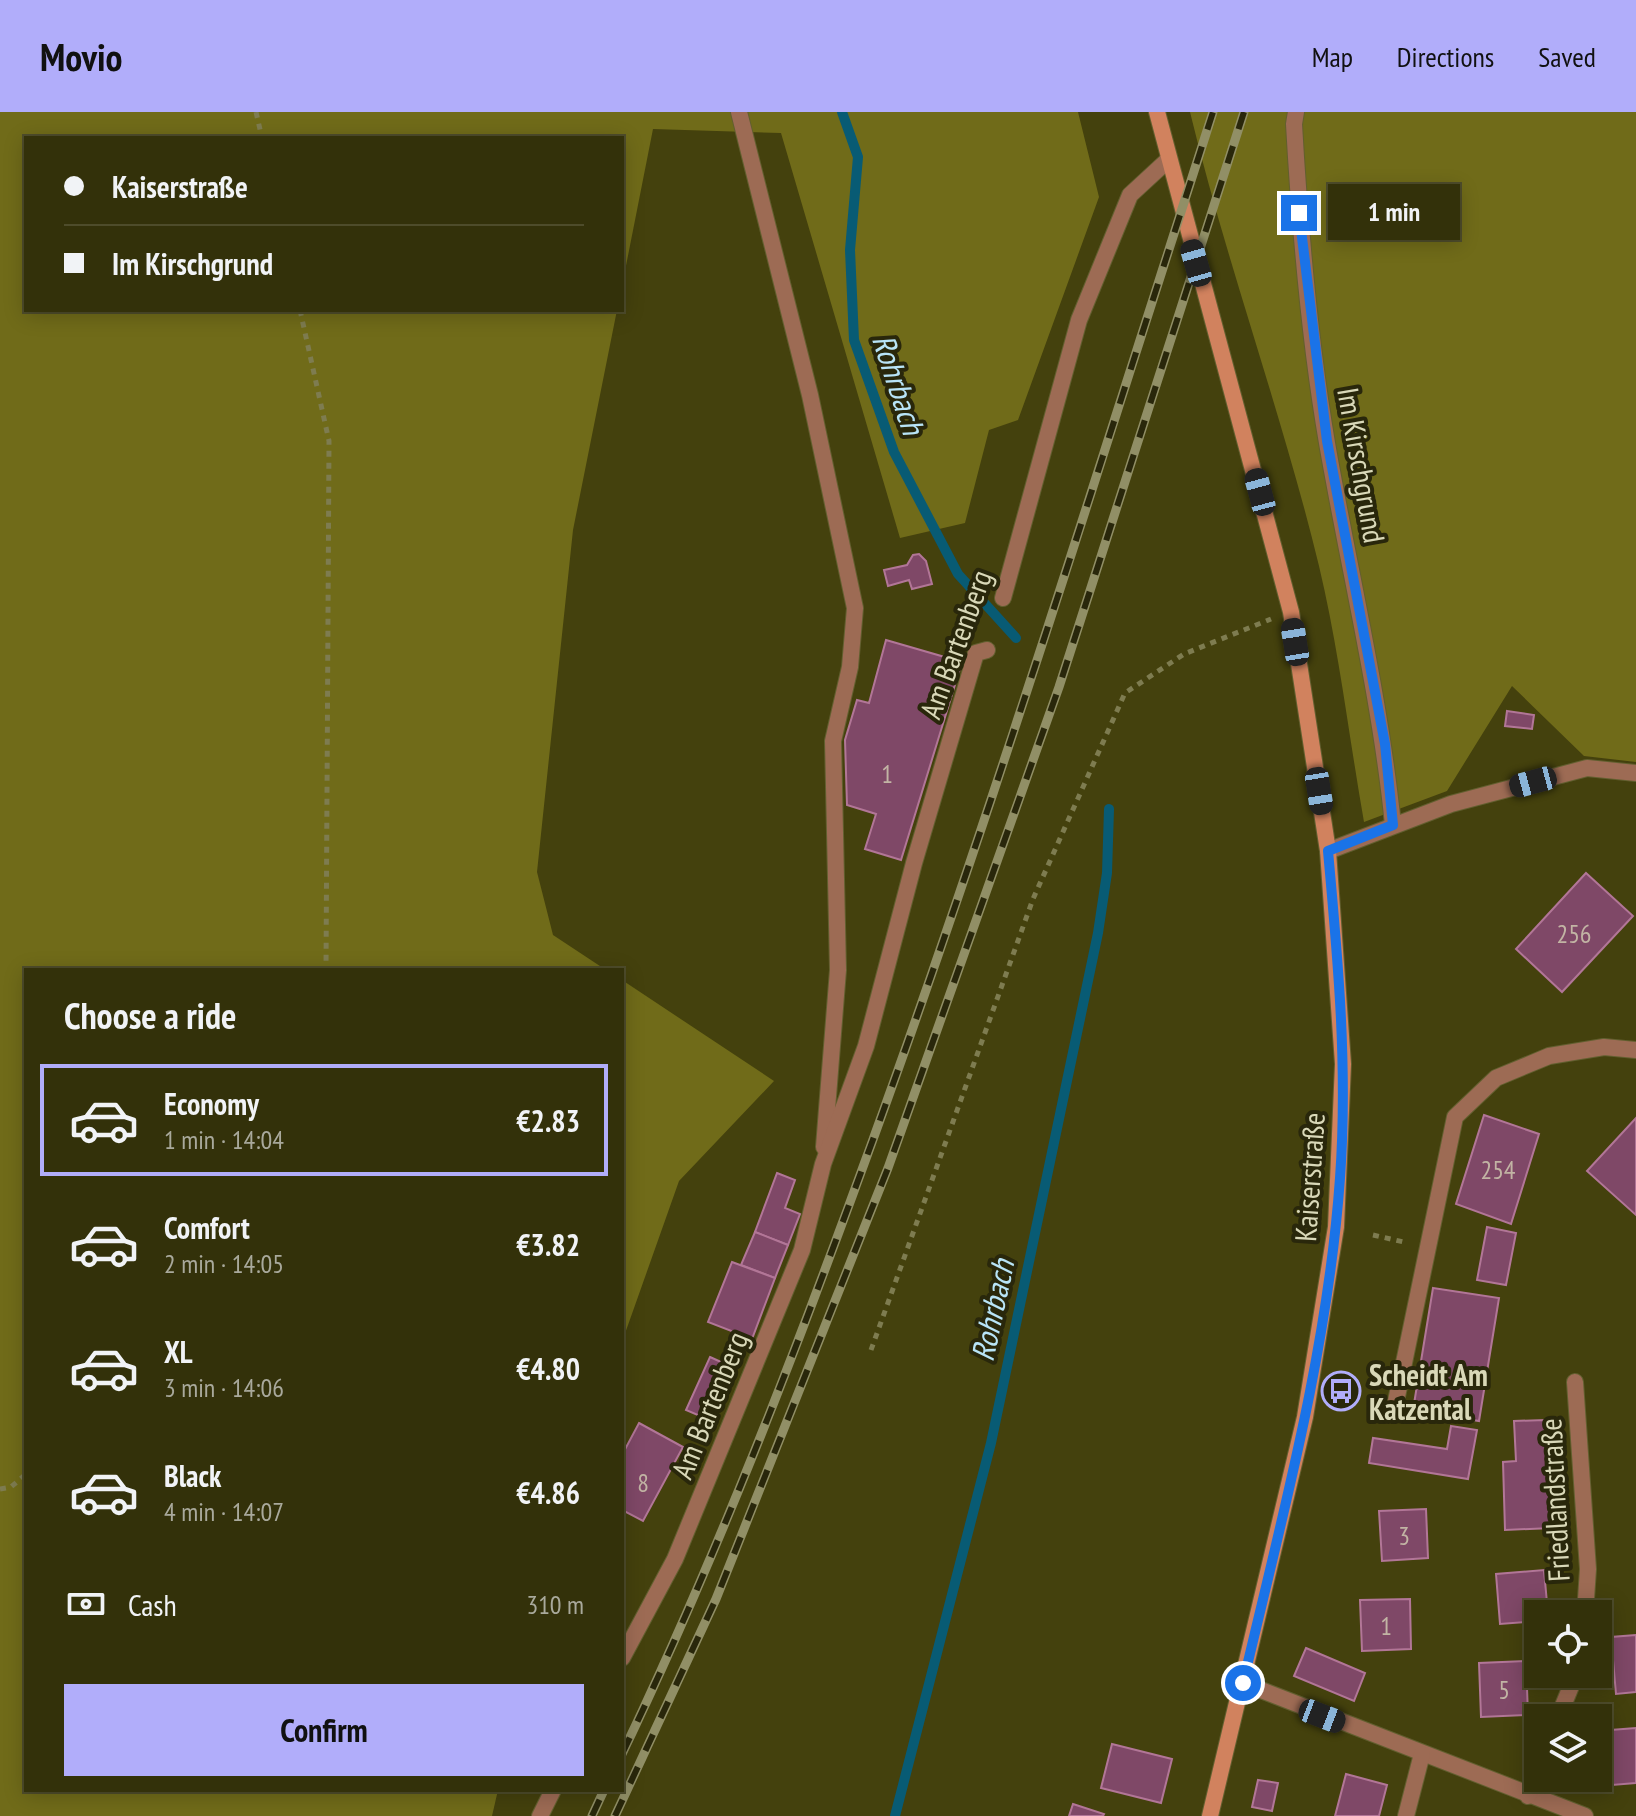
<!DOCTYPE html>
<html lang="en">
<head>
<meta charset="utf-8">
<style>
  body { margin:0; font-family:"PT Sans Narrow",sans-serif; background:#3e3d18; color:#f1f3f6; height:100vh; display:flex; flex-direction:column; font-size:30px; white-space:nowrap }
  * { box-sizing:border-box; margin:0 }
  p { font-size:26px; color:#a9a99c }
  .icon { flex:none; width:44px; height:44px; fill:none; stroke:currentColor; stroke-width:2; stroke-linecap:round; stroke-linejoin:round }
  .map { position:relative; flex:1; overflow:hidden }
  .details { position:absolute; left:24px; top:856px; width:600px; height:824px; display:flex; flex-direction:column; background:#33310a; border-radius:0px; box-shadow:0 4px 20px #0003,0 0 0 2px #4e4c2b }
  .details>* { flex:none }
  .banner { position:absolute; left:24px; top:24px; width:600px; height:176px; border-radius:0px; box-shadow:0 4px 20px #0003,0 0 0 2px #4e4c2b; display:grid; align-content:center; height:176px; padding:0 40px; background:#33310a }
  .controls { position:absolute; left:1524px; top:1488px; display:grid; gap:16px }
  .controls a { display:grid; place-items:center; width:88px; height:88px; border-radius:0px; background:#33310a; box-shadow:0 4px 20px #0003,0 0 0 2px #4e4c2b; font-size:40px }
  .end { position:absolute; width:36px; height:36px; margin:-18px; border:10px solid #1a73e8; background:#fff; box-shadow:0 0 0 4px #fff }
  .from { border-radius:50% }
  .bubble { position:absolute; height:56px; border-radius:0px; background:#33310a; box-shadow:0 4px 20px #0003,0 0 0 2px #4e4c2b; font-size:26px; font-weight:800; line-height:56px; text-align:center }
  .car { position:absolute; width:24px; height:48px; margin:-24px -12px; border-radius:10px; box-shadow:0 0 6px 2px #0007; background:linear-gradient(#222 24%,#8ab4d8 0 40%,#222 0 76%,#8ab4d8 0 86%,#222 0) }
  .banner b { display:flex; align-items:center; gap:28px; height:76px; font-size:30px }
  .banner b+b { border-top:2px solid #4e4c2b }
  .banner i { width:20px; height:20px; background:#f1f3f6 }
  ul { padding:0; list-style:none }
  li { display:flex; align-items:center; gap:24px; height:112px; margin:0 16px 12px; padding:0 24px; border:4px solid transparent; border-radius:0px }
  li div { flex:1 }
  li b { display:block; font-size:30px }
  li em { font-style:normal; font-weight:800 }
  li.selected { border-color:#b1adfa }
  li>.icon { width:72px; height:72px; stroke-width:1.5 }
  h2 { padding:0 40px; font-size:36px; line-height:96px }
  .pay { display:flex; align-items:center; gap:20px; height:88px; padding:0 40px; font-size:30px }
  .pay p { margin-inline-start:auto }
  .primary-button { display:flex; gap:16px; margin-top:auto; padding:16px 40px }
  .primary-button a { flex:1; height:92px; border-radius:0px; background:#b1adfa; color:#111; font-size:32px; font-weight:800; line-height:92px; text-align:center }
  header { display:flex; align-items:center; gap:48px; box-sizing:border-box; height:112px; padding:0 40px; background:#b1adfa; color:#111 }
  header strong { font-size:38px }
  nav { display:flex; gap:44px; margin-inline-start:auto; font-size:28px }
  .map>svg:first-child { display:block }
</style>
</head>
<body>
<header>
<strong>Movio</strong>
<nav><a>Map</a><a>Directions</a><a>Saved</a></nav>
</header>
<div class="map">
<svg width="1636" height="1704" viewBox="0 0 1636 1704">
  <rect width="100%" height="100%" fill="#44410d"/>
  <g fill="#706b19">
    <path d="M0,0h1078l21,85 -81,223 -29,10 -24,93 -65,15 -119,-405 -128,-4 -31,157v-148h-596v172h591l-44,220 -36,342 16,63 53,35h-580v820h472l-6,26h-492z"/>
    <path d="M1190,0h446v650l-52,-6 -72,-70 -65,105 -83,31c-15,-85 -25,-172 -45,-256 -37,-153 -92,-301 -129,-454z"/>
    <path d="M622,868l152,101 -95,100 -57,161z"/>
  </g>
  <g fill="none" stroke-linecap="round" stroke-linejoin="round">
    <g stroke="#085b74" stroke-width="10">
      <path d="M842,0l16,45 -8,93 4,90 40,112 64,122 58,64"/>
      <path d="M895,1704l96,-373 107,-510 9,-60 2,-64"/>
    </g>
  </g>
  <g fill="#7f4867" stroke="#b27697" stroke-width="2">
    <path d="M919,442l7,7 6,23 -20,5 -3,-9 -21,6 -4,-16 23,-5 6,-10z"/>
    <path d="M886,528l76,22 -61,198 -36,-11 11,-35 -29,-9 -2,-65 12,-40 12,3z"/>
    <path d="M1507,599l27,4 -2,14 -27,-3z"/>
    <path d="M1586,761l47,43 -71,76 -46,-43z"/>
    <path d="M1484,1003l55,19 -28,90 -55,-20z"/>
    <path d="M1636,1006v97l-49,-44z"/>
    <path d="M777,1061l18,7 -10,28 15,6 -12,31 -33,-13z"/>
    <path d="M1487,1115l29,6 -10,52 -29,-5z"/>
    <path d="M755,1120l33,13 -13,33 -34,-13z"/>
    <path d="M732,1150l43,16 -23,61 -44,-17z"/>
    <path d="M1433,1176l66,10 -20,123 -66,-11z"/>
    <path d="M710,1245l20,9 -23,53 -21,-9z"/>
    <path d="M1545,1308l7,108 -47,2 -2,-68 13,-1 -2,-40z"/>
    <path d="M639,1311l44,24 -40,74 -21,-11v-55z"/>
    <path d="M1451,1314l26,4 -9,49 -99,-16 4,-25 74,11z"/>
    <path d="M1426,1397l2,49 -46,3 -3,-50z"/>
    <path d="M1544,1458l4,44h-10v7l-38,3 -4,-50z"/>
    <path d="M1410,1487l1,50 -49,2 -2,-51z"/>
    <path d="M1636,1523v57l-20,2 -5,-57z"/>
    <path d="M1306,1536l59,25 -11,28 -60,-25z"/>
    <path d="M1526,1549l2,54 -47,2 -2,-54z"/>
    <path d="M1636,1616v55l-36,3 -2,-55z"/>
    <path d="M1112,1632l60,15 -11,44 -60,-15z"/>
    <path d="M1346,1662l41,11 -8,31h-44z"/>
    <path d="M1258,1668l20,3 -6,28 -20,-4z"/>
    <path d="M1073,1692l31,10 -1,2h-34z"/>
  </g>
  <g fill="none" stroke-linecap="round" stroke-linejoin="round">
    <g stroke="#625f2f" stroke-width="18">
      <g id="service">
        <path d="M739,0l71,283 45,213 -5,59 -17,74 5,229 -14,177"/>
        <path d="M1003,486l76,-278 51,-125 39,-36"/>
        <path d="M622,1546l53,-99 127,-309 21,-86 43,-118 48,-183 62,-210 11,-3"/>
        <path d="M540,1704l13,-26"/>
      </g>
    </g>
    <g stroke="#625f2f" stroke-width="18">
      <g id="minor">
        <path d="M1296,0l-2,12c6,106 15,214 33,319 22,127 53,253 66,382"/>
        <path d="M1328,739l123,-47 136,-36 49,5"/>
        <path d="M1575,1270l13,187 -3,45"/>
        <path d="M1395,1294l60,-289 41,-39 53,-22 55,-9 32,3"/>
        <path d="M1243,1571l342,133"/>
        <path d="M1558,1606l18,-44"/>
        <path d="M1528,1684l10,-26"/>
        <path d="M1406,1704l16,-62"/>
      </g>
    </g>
    <g stroke="#625f2f" stroke-width="18">
      <path id="secondary" d="M1157,0l134,500 37,239 15,213 -7,163 -31,190 -95,399"/>
    </g>
    <g stroke="#7e7c50" stroke-width="5" stroke-dasharray="6 6" stroke-linecap="butt">
      <path d="M256,0l6,26"/>
      <path d="M300,198l29,131 -3,529"/>
      <path d="M1373,1123l35,8"/>
      <path d="M871,1238l162,-451 92,-206 59,-39 87,-35"/>
      <path d="M0,1377l11,-2 15,-13"/>
    </g>
    <use href="#service" stroke="#9d6b54" stroke-width="16"/>
    <use href="#minor" stroke="#9d6b54" stroke-width="16"/>
    <use href="#secondary" stroke="#d1825e" stroke-width="16"/>
    <g stroke="#918f66" stroke-width="9">
      <g id="rail">
        <path d="M622,1642c95,-198 174,-403 249,-609 124,-341 231,-688 342,-1033"/>
        <path d="M592,1704l12,-26"/>
        <path d="M615,1704l101,-217 172,-431 171,-481 185,-575"/>
      </g>
    </g>
    <use href="#rail" stroke="#29270b" stroke-width="6" stroke-dasharray="18" stroke-linecap="butt"/>
  </g>
  <g fill="none" stroke-linecap="round" stroke-linejoin="round">
    <path stroke="#1a73e8" stroke-width="10" d="M1243,1571c39,-166 85,-334 97,-505 8,-109 -2,-218 -12,-327l65,-26 -8,-81 -58,-303 -28,-228"/>
  </g>
  <defs>
    <g id="bus-ring" transform="scale(2)"><circle r="9.5" fill="#29270b" stroke="#b1adfa" stroke-width="1.5"/><path d="M-5-6H5V4H4V6H2V4H-2V6H-4V4H-5ZM-3.5-4V0h7V-4ZM-3.5 1.2v1.5H-2V1.2ZM2 1.2v1.5H3.5V1.2Z" fill="#b1adfa"/></g>
  </defs>
  <g fill-rule="evenodd">
    <use href="#bus-ring" x="1341" y="1279"/>
  </g>
  <g text-anchor="middle" dominant-baseline="central" stroke-width="8" stroke-linejoin="round" paint-order="stroke">
    <g font-size="26" fill="#c2b4a4">
      <text x="887" y="661">1</text>
      <text x="1574" y="821">256</text>
      <text x="1498" y="1057">254</text>
      <text x="643" y="1370">8</text>
      <text x="1404" y="1423">3</text>
      <text x="1386" y="1513">1</text>
      <text x="1504" y="1577">5</text>
    </g>
    <g font-size="30" fill="#d9d8b8" stroke="#29270b">
      <text transform="translate(1362 353) rotate(80)">Im Kirschgrund</text>
      <text transform="translate(955 532) rotate(-70)">Am Bartenberg</text>
      <text transform="translate(1309 1065) rotate(-86)">Kaiserstraße</text>
      <text transform="translate(709 1293) rotate(-68)">Am Bartenberg</text>
      <text transform="translate(1554 1388) rotate(-93)">Friedlandstraße</text>
    </g>
    <g font-size="30" font-weight="bold" fill="#d9d8b8" stroke="#29270b" text-anchor="start">
      <text x="1369" y="1262">Scheidt Am<tspan x="1369" dy="34">Katzental</tspan></text>
    </g>
    <g font-size="32" font-style="italic" fill="#b8e4f7" stroke="#29270b">
      <text transform="translate(899 272) rotate(72)">Rohrbach</text>
      <text transform="translate(992 1198) rotate(-78)">Rohrbach</text>
    </g>
  </g>
</svg>
<div class="controls">
<a><svg class="icon" aria-label="locate" viewBox="0 0 24 24"><circle cx="12" cy="12" r="6"/><path d="M12 2v4M12 18v4M2 12h4M18 12h4"/></svg></a>
<a><svg class="icon" aria-label="layers" viewBox="0 0 24 24"><path d="M12 4l9 5-9 5-9-5zM3 14l9 5 9-5"/></svg></a>
</div>
<i class="end from" style="left:1243px;top:1571px"></i>
<i class="end" style="left:1299px;top:101px"></i>
<div class="bubble" style="left:1328px;top:72px;width:132px">1 min</div>
<i class="car" style="left:1196px;top:151px;rotate:344deg"></i>
<i class="car" style="left:1260px;top:380px;rotate:345deg"></i>
<i class="car" style="left:1295px;top:530px;rotate:351deg"></i>
<i class="car" style="left:1533px;top:670px;rotate:255deg"></i>
<i class="car" style="left:1319px;top:679px;rotate:171deg"></i>
<i class="car" style="left:1322px;top:1604px;rotate:111deg"></i>
<div class="banner">
<b><i class="from"></i>Kaiserstraße</b>
<b><i></i>Im Kirschgrund</b>
</div>
<section class="details">
<h2>Choose a ride</h2>
<ul>
<li class="selected"><svg class="icon" aria-label="car" viewBox="0 0 24 24"><path d="M5 17H2v-5l4-1 3-4h7l3 4 3 1v5h-3M9 17h6M6 11h13"/><circle cx="7" cy="17" r="2"/><circle cx="17" cy="17" r="2"/></svg><div><b>Economy</b><p>1 min · 14:04</p></div><em>€2.83</em></li>
<li><svg class="icon" aria-label="car" viewBox="0 0 24 24"><path d="M5 17H2v-5l4-1 3-4h7l3 4 3 1v5h-3M9 17h6M6 11h13"/><circle cx="7" cy="17" r="2"/><circle cx="17" cy="17" r="2"/></svg><div><b>Comfort</b><p>2 min · 14:05</p></div><em>€3.82</em></li>
<li><svg class="icon" aria-label="car" viewBox="0 0 24 24"><path d="M5 17H2v-5l4-1 3-4h7l3 4 3 1v5h-3M9 17h6M6 11h13"/><circle cx="7" cy="17" r="2"/><circle cx="17" cy="17" r="2"/></svg><div><b>XL</b><p>3 min · 14:06</p></div><em>€4.80</em></li>
<li><svg class="icon" aria-label="car" viewBox="0 0 24 24"><path d="M5 17H2v-5l4-1 3-4h7l3 4 3 1v5h-3M9 17h6M6 11h13"/><circle cx="7" cy="17" r="2"/><circle cx="17" cy="17" r="2"/></svg><div><b>Black</b><p>4 min · 14:07</p></div><em>€4.86</em></li>
</ul>
<div class="pay"><svg class="icon" aria-label="cash" viewBox="0 0 24 24"><path d="M3 7h18v10H3z"/><circle cx="12" cy="12" r="2"/></svg>Cash<p>310 m</p></div>
<div class="primary-button"><a>Confirm</a></div>
</section>
</div>
</body>
</html>
